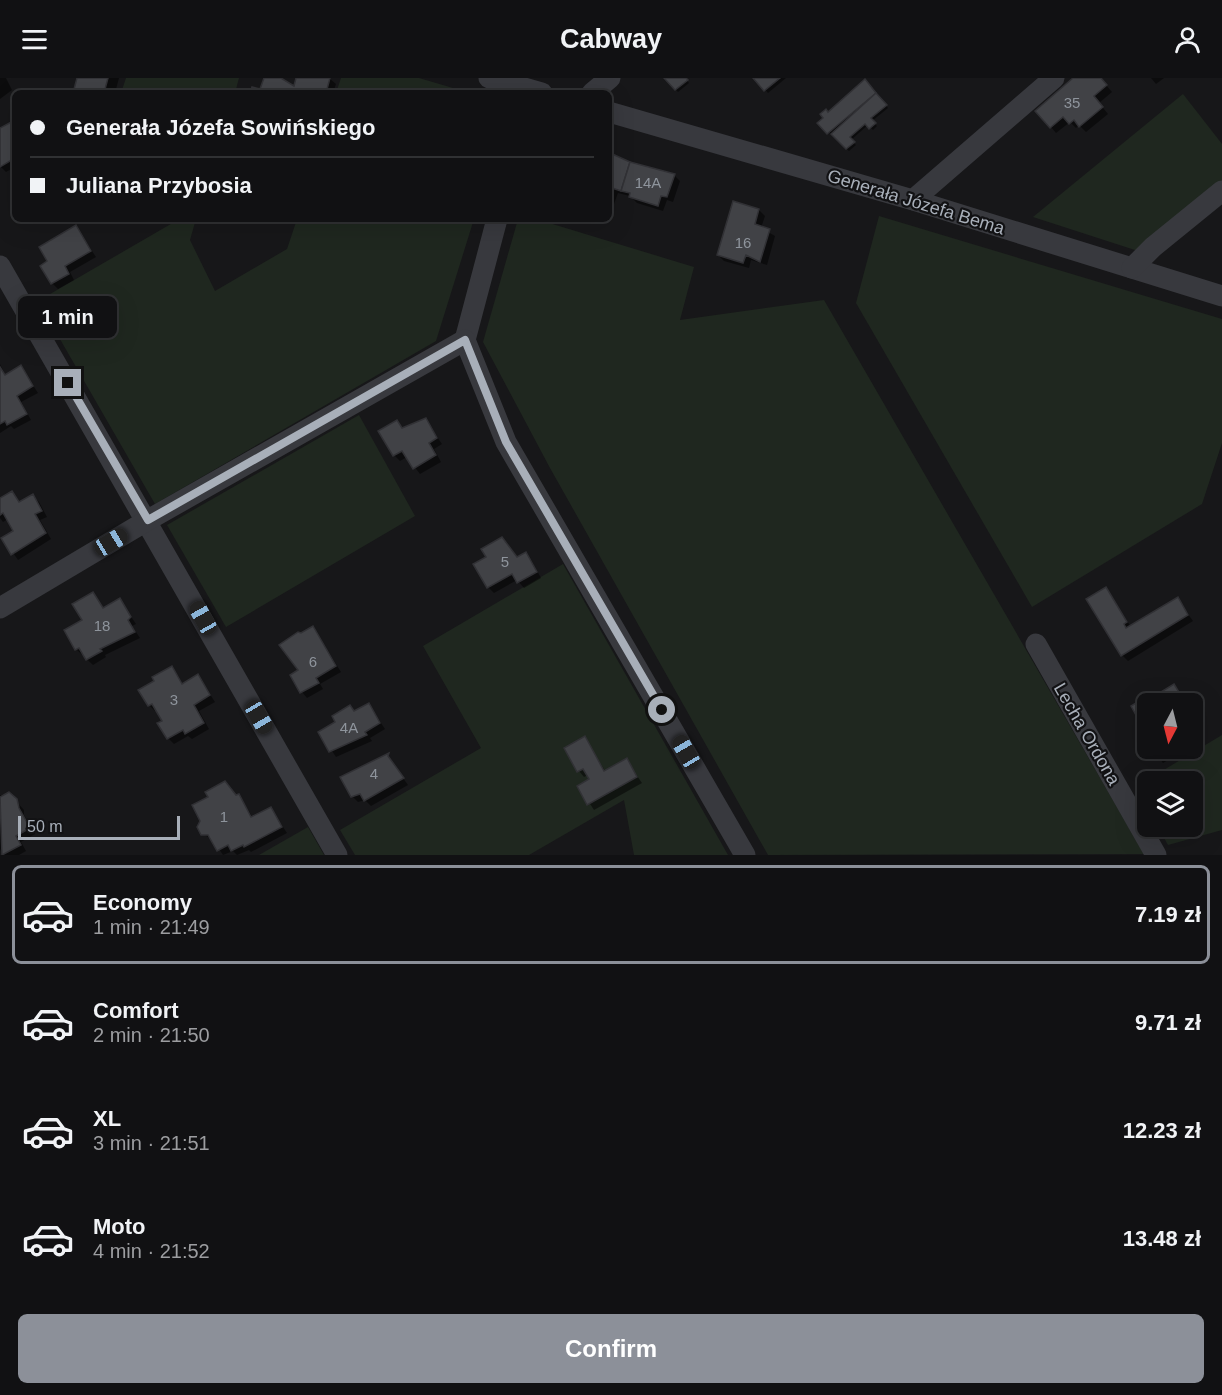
<!DOCTYPE html>
<html lang="en">
<head>
<meta charset="utf-8">
<style>
  body { margin:0; font-family:Arial,sans-serif; background:#1e1f21; color:#f1f3f6; height:100vh; display:flex; flex-direction:column; font-size:22px; white-space:nowrap }
  * { box-sizing:border-box; margin:0 }
  p { font-size:20px; color:#9c9da0 }
  .icon { flex:none; width:33px; height:33px; fill:none; stroke:currentColor; stroke-width:2; stroke-linecap:round; stroke-linejoin:round }
  .map { position:relative; height:777px; overflow:hidden }
  .sheet { display:flex; flex-direction:column; background:#111113; flex:1 }
  .sheet>* { flex:none }
  .banner { position:absolute; left:12px; top:12px; width:600px; height:132px; border-radius:9px; box-shadow:0 6px 24px #0002,0 0 0 2px #303133; display:grid; align-content:center; height:132px; padding:0 18px; background:#111113 }
  .needle { width:39px; rotate:187deg }
  .fabs { position:absolute; left:1137px; top:615px; display:grid; gap:12px }
  .fabs a { display:grid; place-items:center; width:66px; height:66px; border-radius:9px; background:#111113; box-shadow:0 6px 24px #0002,0 0 0 2px #303133; font-size:30px }
  .scale { position:absolute; left:18px; bottom:15px; width:162px; box-sizing:border-box; padding-left:6px; border:3px solid #a8afb9; border-top:0; font-size:16px; line-height:21px; white-space:nowrap; color:#a8afb9; -webkit-text-stroke:4px #121214; paint-order:stroke }
  .end { position:absolute; width:27px; height:27px; margin:-14px; border:8px solid #a8afb9; background:#111; box-shadow:0 0 0 3px #111 }
  .from { border-radius:50% }
  .bubble { position:absolute; height:42px; border-radius:9px; background:#111113; box-shadow:0 6px 24px #0002,0 0 0 2px #303133; font-size:20px; font-weight:700; line-height:42px; text-align:center }
  .car { position:absolute; width:18px; height:36px; margin:-18px -9px; border-radius:8px; box-shadow:0 0 4px 2px #0007; background:linear-gradient(#222 24%,#8ab4d8 0 40%,#222 0 76%,#8ab4d8 0 86%,#222 0) }
  .banner b { display:flex; align-items:center; gap:21px; height:57px; font-size:22px }
  .banner b+b { border-top:2px solid #303133 }
  .banner i { width:15px; height:15px; background:#f1f3f6 }
  ul { padding:10px 0 0; list-style:none }
  li { display:flex; align-items:center; gap:18px; height:99px; margin:0 12px 9px; padding:0 6px; border:3px solid transparent; border-radius:9px }
  li div { flex:1 }
  li b { display:block; font-size:22px }
  li em { font-style:normal; font-weight:700 }
  li.current { border-color:#8c9099 }
  li>.icon { width:54px; height:54px; stroke-width:1.5 }
  .action { display:flex; gap:12px; margin-top:auto; padding:12px 18px }
  .action a { flex:1; height:69px; border-radius:9px; background:#8c9099; color:#fff; font-size:24px; font-weight:700; line-height:69px; text-align:center }
  header { display:flex; justify-content:space-between; align-items:center; height:78px; padding:0 18px; background:#111113; font-size:27px; font-weight:700 }
  .map>svg:first-child { display:block }
</style>
</head>
<body>
<header><svg class="icon" aria-label="menu" viewBox="0 0 24 24"><path d="M4 6h16M4 12h16M4 18h16"/></svg>Cabway<svg class="icon" aria-label="person" viewBox="0 0 24 24"><circle cx="12" cy="8" r="4"/><path d="M4 21q1-7 8-7t8 7"/></svg></header>
<div class="map">
<svg width="1222" height="777" viewBox="0 0 1222 777">
  <rect width="100%" height="100%" fill="#171719"/>
  <g fill="#1f271f">
    <path d="M126,0h113l-4,15h-114z"/>
    <path d="M341,0h78l51,15h-134z"/>
    <path d="M1183,16l39,50v41l-84,66 -105,-34z"/>
    <path d="M879,138l343,103v124l-20,61 -170,103 -176,-304z"/>
    <path d="M175,141h21l-6,21 25,51 72,-42 10,-30h177l-38,122 -281,163 -117,-203 138,-80z"/>
    <path d="M518,141h18l158,48 -14,53 144,-20 320,554 -376,1 -218,-387 -67,-126z"/>
    <path d="M359,337l56,101 -189,111 -59,-102z"/>
    <path d="M563,486l165,291h-94l-10,-55 -95,55h-174l-15,-25 141,-82 -58,-102z"/>
    <path d="M1222,657v95l-54,15 -10,-18 34,-1v-44h-44l-1,24 -10,-20z"/>
    <path d="M308,749l16,28h-65z"/>
  </g>
  <g fill="#0007">
    <path d="M0,0h6l6,12 -12,9z"/>
    <path d="M79,0h40l-4,15h-40z"/>
    <path d="M265,0l22,4 8,7 3,-11h31l7,6 -3,9h-81l9,-2z"/>
    <path d="M666,0h19l4,5 -11,9z"/>
    <path d="M755,0h31l-18,15z"/>
    <path d="M1076,0h24l12,14 -13,11 9,11 -22,18 -7,-7 -3,3 -6,-6 -14,11 -5,-6z"/>
    <path d="M1151,0h13l-8,6z"/>
    <path d="M865,3l23,27 -16,13 5,5 -4,4 -5,-5 -17,15 5,5 -7,6 -30,-28z"/>
    <path d="M15,43v46l-9,5 -6,-6v-32z"/>
    <path d="M609,81l65,16 6,6 -7,21 -6,-2 -4,11 -26,-8 -7,-7 -12,-3 -4,11 -5,-2z"/>
    <path d="M759,132l6,6 -4,12 14,8 -8,29 -16,-5 -2,8 -25,-7 -6,-6z"/>
    <path d="M76,149l20,30 -26,15 4,8 -16,9 -6,-6 -3,-21z"/>
    <path d="M0,286l6,12 15,-9 17,26 -17,9 10,18 -17,9 -3,-3 -11,7z"/>
    <path d="M425,342l17,24 -8,5 7,13 -21,12 -13,-17 -7,4 -6,-6 3,-34 7,8z"/>
    <path d="M12,415l9,10 12,-7 6,6 8,15 -7,3 11,19 -33,21 -15,-22 12,-7 -7,-12 -5,3 -3,-4v-19z"/>
    <path d="M502,461l16,19 7,-4 6,6 10,18 -17,10 -7,-8 -23,13 -6,-6v-29z"/>
    <path d="M1106,511l25,38 46,-28 16,22 -65,40 -6,-6z"/>
    <path d="M93,515l11,16 16,-9 16,24 -4,2 8,12 -35,17 1,2 -13,8 -17,-16z"/>
    <path d="M313,550l28,44 -21,12 3,5 -16,9 -5,-6 -1,-57z"/>
    <path d="M171,590l12,17 15,-9 17,26 -16,9 10,18 -17,10 -4,-3 -14,8 -6,-6 -4,-17 -6,-11 -3,1 -6,-6 8,-24z"/>
    <path d="M1174,608l13,18h-39v24l-5,-5 5,-22z"/>
    <path d="M368,626l17,25 -15,9 2,3 -36,16 -16,-24 17,-11 13,-15 5,5z"/>
    <path d="M1192,635l8,14 -8,4z"/>
    <path d="M584,660l22,34 20,-12 16,23 -48,27 -15,-23 12,-7 -3,-5 -4,2 -5,-6z"/>
    <path d="M1152,670h36l-25,15z"/>
    <path d="M387,678l21,29 -37,21 -6,-6 -7,2 -6,-6z"/>
    <path d="M0,717l15,5 9,10v5l11,19 -14,8 5,9 -7,4h-16l-3,-6z"/>
    <path d="M239,718l14,22 18,-9 16,24 -36,19 -2,-2 -12,5 -4,-4 -10,4 -10,-15 -10,-6z"/>
  </g>
  <g fill="#414246" stroke="#313135" stroke-width="1.5">
    <path d="M77,0h31l-4,15h-31z"/>
    <path d="M264,0h17l13,8 2,-8h34l-4,15h-76l2,-6 8,2z"/>
    <path d="M664,0h22l2,2 -13,10z"/>
    <path d="M753,0h27l-16,13z"/>
    <path d="M1073,0h28l6,7 -13,11 9,11 -24,20 -5,-7 -5,4 -6,-7 -13,11 -15,-17z"/>
    <path d="M865,1l11,14 -49,41 -10,-11 6,-5 -3,-4 6,-5 2,3z"/>
    <path d="M876,15l11,12 -16,13 5,5 -7,6 -4,-5 -15,13 5,5 -9,7 -15,-15z"/>
    <path d="M15,42v38l-15,9v-39z"/>
    <path d="M610,75l20,9 -9,29 -9,-3 -3,10z"/>
    <path d="M630,84l45,12 -8,23 -6,-1 -3,10 -29,-9 1,-4 -9,-2z"/>
    <path d="M733,123l26,8 -4,15 15,5 -10,33 -14,-7 -3,8 -26,-8z"/>
    <path d="M76,147l15,26 -26,15 4,8 -18,10 -11,-18 7,-5 -8,-14z"/>
    <path d="M21,287l12,21 -16,10 10,18 -20,11 -2,-4 -5,3v-57l5,8z"/>
    <path d="M426,340l11,20 -8,5 7,12 -23,14 -11,-18 -9,5 -15,-25 19,-11 5,8z"/>
    <path d="M12,413l7,11 14,-8 9,17 -7,3 11,19 -35,22 -10,-17 12,-7 -10,-18 -3,2v-17z"/>
    <path d="M502,459l15,20 9,-5 11,20 -20,11 -5,-9 -25,14 -14,-24 13,-7 -5,-8z"/>
    <path d="M1106,509l21,35 -3,2 2,4 52,-31 10,18 -67,41 -35,-57z"/>
    <path d="M93,514l10,16 17,-10 11,19 -3,3 7,12 -35,17 2,2 -16,9 -7,-12 -4,2 -11,-20 18,-10 -10,-16z"/>
    <path d="M313,548l23,40 -20,12 3,5 -19,10 -10,-18 8,-5 -19,-25 19,-13 3,1z"/>
    <path d="M172,588l10,18 16,-10 12,21 -16,10 10,18 -19,11 -2,-4 -16,9 -10,-16 5,-2 -10,-17 -4,2 -10,-16 16,-9 -2,-4z"/>
    <path d="M1174,606l12,20h-38v17l-7,3 -10,-18 15,-9 2,3z"/>
    <path d="M369,625l11,20 -15,9 2,3 -38,17 -11,-20 17,-10 -3,-6 18,-11 4,6z"/>
    <path d="M585,658l19,35 23,-13 10,19 -50,28 -10,-19 12,-7 -6,-10 -6,3 -13,-24z"/>
    <path d="M1150,670h22l-16,10z"/>
    <path d="M389,675l-1,3 16,22 -40,23 -4,-7 -9,3 -11,-20z"/>
    <path d="M225,703l11,14 3,-1 12,23 20,-10 11,20 -38,20 -1,-2 -12,6 -3,-6 -11,6 -9,-16h-7l-4,-8 3,-6 -8,-16 16,-8 -3,-5z"/>
    <path d="M9,714l8,7 2,9 11,20 -14,8 5,9 -19,10 -2,-58z"/>
  </g>
  <g fill="none" stroke-linecap="round" stroke-linejoin="round">
    <g stroke="#38393e" stroke-width="21">
      <path d="M489,0l53,15"/>
      <path d="M592,15l18,-15"/>
      <path d="M609,34l304,88 309,96"/>
      <path d="M913,122l141,-122"/>
      <path d="M497,141l-32,121 41,102 239,413"/>
      <path d="M0,188l337,589"/>
      <path d="M1132,190l21,-21 69,-56"/>
      <path d="M0,530l148,-88 317,-180"/>
      <path d="M1036,566l120,211"/>
    </g>
  </g>
  <g fill="none" stroke-linecap="round" stroke-linejoin="round">
    <path stroke="#a8afb9" stroke-width="8" d="M68,305l80,137 317,-180 41,102 156,268"/>
  </g>
  <g text-anchor="middle" dominant-baseline="central" stroke-width="4.5" stroke-linejoin="round" paint-order="stroke">
    <g font-size="15" fill="#8e949c">
      <text x="1072" y="24">35</text>
      <text x="648" y="104">14A</text>
      <text x="743" y="164">16</text>
      <text x="505" y="483">5</text>
      <text x="102" y="547">18</text>
      <text x="313" y="583">6</text>
      <text x="174" y="621">3</text>
      <text x="349" y="649">4A</text>
      <text x="374" y="695">4</text>
      <text x="224" y="738">1</text>
    </g>
    <g font-size="18" fill="#a8afb9" stroke="#121214">
      <text transform="translate(916 124) rotate(17)">Generała Józefa Bema</text>
      <text transform="translate(1087 656) rotate(60)">Lecha Ordona</text>
    </g>
  </g>
</svg>
<div class="fabs">
<a><svg class="needle" viewBox="-14 -14 28 28"><path d="M0-13l5 13h-10z" fill="#e53935"/><path d="M0 13l5-13h-10z" fill="#9c9da0"/></svg></a>
<a><svg class="icon" aria-label="layers" viewBox="0 0 24 24"><path d="M12 4l9 5-9 5-9-5zM3 14l9 5 9-5"/></svg></a>
</div>
<div class="scale">50 m</div>
<i class="end from" style="left:662px;top:632px"></i>
<i class="end" style="left:68px;top:305px"></i>
<div class="bubble" style="left:18px;top:218px;width:99px">1 min</div>
<i class="car" style="left:111px;top:464px;rotate:59deg"></i>
<i class="car" style="left:203px;top:540px;rotate:331deg"></i>
<i class="car" style="left:259px;top:639px;rotate:150deg"></i>
<i class="car" style="left:686px;top:674px;rotate:330deg"></i>
<div class="banner">
<b><i class="from"></i>Generała Józefa Sowińskiego</b>
<b><i></i>Juliana Przybosia</b>
</div>
</div>
<section class="sheet">
<ul>
<li class="current"><svg class="icon" aria-label="car" viewBox="0 0 24 24"><path d="M5 17H2v-5l4-1 3-4h7l3 4 3 1v5h-3M9 17h6M6 11h13"/><circle cx="7" cy="17" r="2"/><circle cx="17" cy="17" r="2"/></svg><div><b>Economy</b><p>1 min · 21:49</p></div><em>7.19 zł</em></li>
<li><svg class="icon" aria-label="car" viewBox="0 0 24 24"><path d="M5 17H2v-5l4-1 3-4h7l3 4 3 1v5h-3M9 17h6M6 11h13"/><circle cx="7" cy="17" r="2"/><circle cx="17" cy="17" r="2"/></svg><div><b>Comfort</b><p>2 min · 21:50</p></div><em>9.71 zł</em></li>
<li><svg class="icon" aria-label="car" viewBox="0 0 24 24"><path d="M5 17H2v-5l4-1 3-4h7l3 4 3 1v5h-3M9 17h6M6 11h13"/><circle cx="7" cy="17" r="2"/><circle cx="17" cy="17" r="2"/></svg><div><b>XL</b><p>3 min · 21:51</p></div><em>12.23 zł</em></li>
<li><svg class="icon" aria-label="car" viewBox="0 0 24 24"><path d="M5 17H2v-5l4-1 3-4h7l3 4 3 1v5h-3M9 17h6M6 11h13"/><circle cx="7" cy="17" r="2"/><circle cx="17" cy="17" r="2"/></svg><div><b>Moto</b><p>4 min · 21:52</p></div><em>13.48 zł</em></li>
</ul>
<div class="action"><a>Confirm</a></div>
</section>
</body>
</html>
